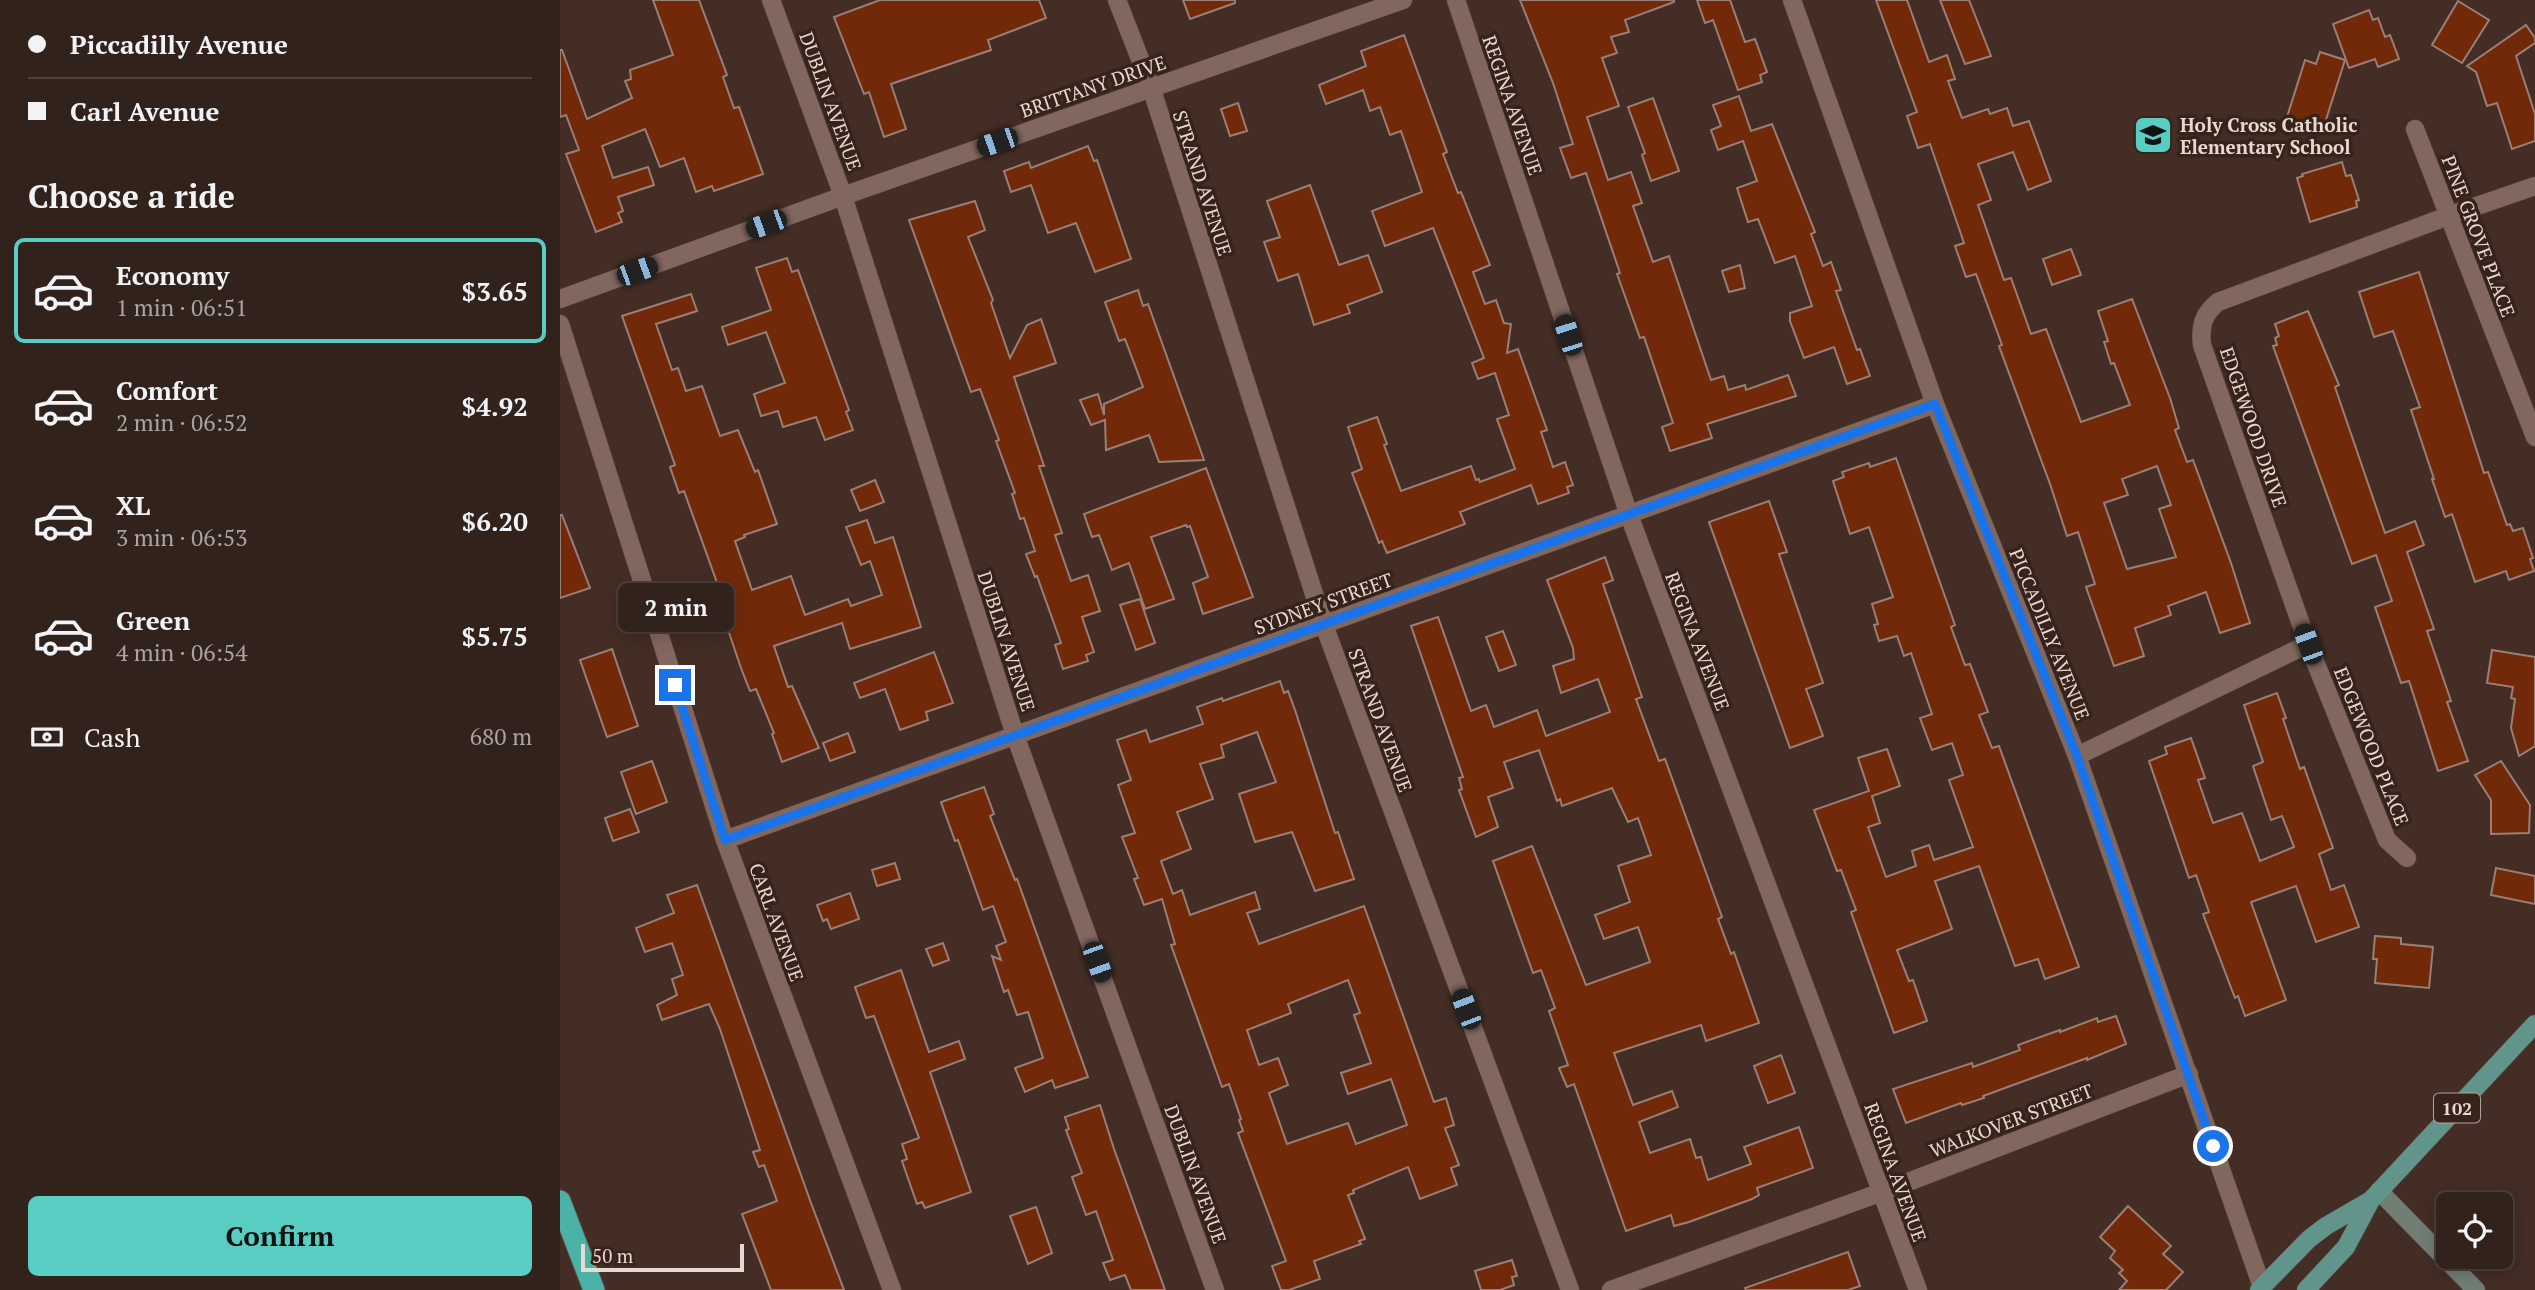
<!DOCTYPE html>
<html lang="en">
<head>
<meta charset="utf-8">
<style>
  body { margin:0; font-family:"PT Serif",serif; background:#3a2a25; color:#f1f3f6; height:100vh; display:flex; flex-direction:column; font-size:26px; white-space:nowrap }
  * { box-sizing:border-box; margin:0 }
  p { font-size:23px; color:#a8a4a3 }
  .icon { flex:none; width:38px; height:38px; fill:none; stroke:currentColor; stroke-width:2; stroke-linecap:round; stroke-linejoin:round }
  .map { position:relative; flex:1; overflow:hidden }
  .panel { display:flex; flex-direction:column; background:#32221c; width:560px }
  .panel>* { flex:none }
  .top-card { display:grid; align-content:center; height:154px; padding:0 28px; background:#32221c }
  .controls { position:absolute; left:1876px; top:1192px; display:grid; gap:14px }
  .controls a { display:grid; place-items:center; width:77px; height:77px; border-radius:10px; background:#32221c; box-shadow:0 4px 18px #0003,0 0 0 2px #4d3f3b; font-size:35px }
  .scale { position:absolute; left:21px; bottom:18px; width:163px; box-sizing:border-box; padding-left:7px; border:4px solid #e7d8d3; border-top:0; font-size:19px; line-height:24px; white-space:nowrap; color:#e7d8d3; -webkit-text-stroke:5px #38231b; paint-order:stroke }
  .end { position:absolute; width:32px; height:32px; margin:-16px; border:9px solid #1a73e8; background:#fff; box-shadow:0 0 0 4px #fff }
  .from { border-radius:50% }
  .bubble { position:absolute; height:49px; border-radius:10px; background:#32221c; box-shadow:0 4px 18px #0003,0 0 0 2px #4d3f3b; font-size:23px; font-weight:700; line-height:49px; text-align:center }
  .car { position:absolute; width:21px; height:42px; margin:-21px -10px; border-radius:9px; box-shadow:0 0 5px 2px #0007; background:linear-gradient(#222 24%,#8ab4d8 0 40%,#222 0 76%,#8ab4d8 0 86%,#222 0) }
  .top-card b { display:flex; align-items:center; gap:24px; height:66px; font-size:26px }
  .top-card b+b { border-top:2px solid #4d3f3b }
  .top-card i { width:18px; height:18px; background:#f1f3f6 }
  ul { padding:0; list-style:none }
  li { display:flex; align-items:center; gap:21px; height:105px; margin:0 14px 10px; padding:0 14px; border:4px solid transparent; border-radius:10px }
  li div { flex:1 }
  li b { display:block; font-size:26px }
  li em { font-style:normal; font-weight:700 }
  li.on { border-color:#57cec1 }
  li>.icon { width:63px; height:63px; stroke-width:1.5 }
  h2 { padding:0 28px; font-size:32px; line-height:84px }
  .pay { display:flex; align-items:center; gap:18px; height:77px; padding:0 28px; font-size:26px }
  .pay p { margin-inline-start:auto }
  .button { display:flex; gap:14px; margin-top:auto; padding:14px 28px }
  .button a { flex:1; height:80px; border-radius:10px; background:#57cec1; color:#111; font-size:28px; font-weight:700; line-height:80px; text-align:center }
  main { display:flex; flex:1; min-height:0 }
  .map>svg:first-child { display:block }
</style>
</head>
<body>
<main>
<section class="panel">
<div class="top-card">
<b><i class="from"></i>Piccadilly Avenue</b>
<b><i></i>Carl Avenue</b>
</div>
<h2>Choose a ride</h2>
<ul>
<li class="on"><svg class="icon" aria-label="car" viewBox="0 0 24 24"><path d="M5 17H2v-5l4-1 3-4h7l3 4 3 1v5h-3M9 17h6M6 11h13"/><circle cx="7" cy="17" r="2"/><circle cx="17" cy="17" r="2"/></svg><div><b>Economy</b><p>1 min · 06:51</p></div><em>$3.65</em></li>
<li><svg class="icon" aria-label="car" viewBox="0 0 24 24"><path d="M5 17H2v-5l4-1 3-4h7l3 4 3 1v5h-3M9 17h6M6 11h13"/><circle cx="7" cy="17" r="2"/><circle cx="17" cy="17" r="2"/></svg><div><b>Comfort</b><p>2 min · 06:52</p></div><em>$4.92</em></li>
<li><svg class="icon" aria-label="car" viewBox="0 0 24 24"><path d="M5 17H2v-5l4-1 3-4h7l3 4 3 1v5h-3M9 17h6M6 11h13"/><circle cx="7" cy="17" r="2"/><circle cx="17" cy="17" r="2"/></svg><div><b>XL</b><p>3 min · 06:53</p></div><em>$6.20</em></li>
<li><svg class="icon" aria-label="car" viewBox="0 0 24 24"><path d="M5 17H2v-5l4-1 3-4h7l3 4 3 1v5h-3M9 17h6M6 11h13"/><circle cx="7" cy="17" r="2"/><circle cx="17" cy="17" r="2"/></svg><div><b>Green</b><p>4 min · 06:54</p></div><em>$5.75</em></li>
</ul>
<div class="pay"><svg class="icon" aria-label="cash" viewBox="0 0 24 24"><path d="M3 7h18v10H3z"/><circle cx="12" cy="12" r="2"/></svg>Cash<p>680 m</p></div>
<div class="button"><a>Confirm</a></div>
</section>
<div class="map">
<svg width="1975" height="1290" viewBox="0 0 1975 1290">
  <rect width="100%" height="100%" fill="#432d25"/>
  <g fill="#712909" stroke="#997f75" stroke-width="2" fill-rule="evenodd">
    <path d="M93,0h46l28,75 -4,2 11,31 5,-1 24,67 -49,17 -2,-5 -16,6 -12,-34 -24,9 -15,-38 -43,17 11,32 35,-11 6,18 -36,12 5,14 -5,2 4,9 -26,10 -30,-78 13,-4 -13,-35 -6,2v-67h2l25,69 45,-21 -7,-17 6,-2 -1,-9 43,-15z"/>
    <path d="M320,0h159l7,18 -58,22 3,10 -100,34 15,45 -22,8 -15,-45 -5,2 -30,-77z"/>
    <path d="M623,0h52v3l-45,16z"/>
    <path d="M960,0h154v2l-49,18 4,12 -18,5 6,16 -15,5 17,48 -32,11 21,63 23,-8 11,31 -9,3 20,56 16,-6 42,124 13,-4 4,14 17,-5 1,5 42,-15 8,21 -89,28 5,14 -42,13 -8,-24 11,-4 -29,-86 -4,1 -23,-64 3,-1 -34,-100 -15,5 -11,-30 13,-4 -20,-61z"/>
    <path d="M1137,0h33l15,42 10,-3 12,33 -7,3 2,7 -24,8 -25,-70 -8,3z"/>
    <path d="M1316,0h31l22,62 18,-7 8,24 -7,2 14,37 26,-9 2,5 17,-6 6,18 16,-5 22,60 -23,9 -15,-38 -35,12 13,36 -13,5 26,75 7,-2 20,56 15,-5 35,93 49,-17 -16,-42 -3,1 -7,-22 4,-1 -10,-30 34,-12 38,99 9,30 -4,2 12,32 6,-2 38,103 19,60 -30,10 -14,-41 -38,14 3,9 -36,13 9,28 -30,10 -28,-79 9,-3 -17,-52 -11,4 -17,-52 -51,-138 3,-1 -26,-71 -10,3 -11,-31 9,-3 -34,-99 -12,4 -11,-32 10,-4zM1597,466l14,39 -12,4 17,48 -49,12 -23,-66 24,-8 -6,-16z"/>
    <path d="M1380,0h29l22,56 -26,8z"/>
    <path d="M1898,1l31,19 -27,43 -30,-18z"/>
    <path d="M1809,10l4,10 5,-2 7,19 5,-2 9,24 -21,8 -3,-8 -26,9 -16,-44z"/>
    <path d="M1966,25l9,13v5l-19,13 19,58v27l-23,8 -15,-46 -10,3 -11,-34 -9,-6z"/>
    <path d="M844,35l43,117 -4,2 15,39 3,-1 29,73 -17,7 12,32 11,-4 8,23 7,1 -4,29 11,-4 29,81 -6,2 12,35 12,-5 8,23 -6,2 2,6 -31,11 -7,-19 -71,27 5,12 -78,29 -5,-12 -3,2 -27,-70 10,-4 -14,-42 29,-10 10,27 -3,1 17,46 70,-25 5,14 3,-1 1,3 35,-13 -18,-50 12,-4 -14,-42 -17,6 -6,-16 12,-5 -51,-130 -48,18 -13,-35 50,-19 -21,-61 -11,4 -10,-28 -10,4 -7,-21 -37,14 -7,-19 47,-19 -5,-15z"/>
    <path d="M1760,52l25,8 -22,69 -36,-12 18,-57 11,4z"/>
    <path d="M1179,96l12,35 21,-7 43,108 -4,2 12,32 8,-4 10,28 -5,1 21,59 3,-1 10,27 -23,8 -13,-37 -30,11 -14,-37v-8l22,-7 -17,-50 -20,7 -17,-44 -10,3 -11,-34 20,-7 -14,-40 -25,9 -7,-20 10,-4 -8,-21z"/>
    <path d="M1093,98l26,73 -28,10 -9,-26 3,-2 -17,-46z"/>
    <path d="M678,103l9,28 -17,5 -9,-27z"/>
    <path d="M528,146l6,15 3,-1 34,99 -36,13 -19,-49 -28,10 -17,-48 -20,7 -7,-21 25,-9 2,6z"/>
    <path d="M1782,162l4,14 5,-1 8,25 -3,1 1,6 -47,15 -13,-44 6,-2 -1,-2z"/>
    <path d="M750,185l29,80 29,-10 14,37 -35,13 3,8 -36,12 -16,-51 -20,7 -14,-39 16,-5 -13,-36z"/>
    <path d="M415,201l10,29 -17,7 25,63 -2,3 19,55 17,-33 14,-6 15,44 -42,14 30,89h-5l23,67 -7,2 16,46 17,-6 12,36 -18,6 12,35 -8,3 2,6 -25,8 -8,-24 6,-2 -24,-67 -2,1 -9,-23 9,-3 -11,-33 -4,1 -8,-25 3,-1 -19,-52 3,-1 -19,-51 -9,3 -62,-172z"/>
    <path d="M1511,249l10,26 -29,10 -9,-26z"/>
    <path d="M227,258l5,14 6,-2 51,140 -3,2 7,18 -28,10 -9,-23 -33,10 -5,-16 -17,5 -7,-22 31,-11 -19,-51 -38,13 -6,-18 49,-17 -15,-42z"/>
    <path d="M1180,265l5,23 -16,4 -7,-21z"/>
    <path d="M1859,272l65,201 4,-1 19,53 3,-1 3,7 10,-3 10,30 -3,1 4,12 -25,9 -3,-9 -31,11 -23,-68 -7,3 -13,-38h2l-23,-69 9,-3 -27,-76 -19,6 -15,-45z"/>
    <path d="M578,290l5,16 5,-2 56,156 -45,2 -10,-27 -43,15 -1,-30 -14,5 -11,-25 18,-6 6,21v-11l39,-17 -18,-48 -6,2 -14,-39z"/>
    <path d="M131,294l6,17 -41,13 16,46 6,-2 8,23 16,-5 18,50 18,-6 17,42 3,-2 19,54 -33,11 1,2 -10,4 17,49 39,-14 14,39 43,-16 3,7 31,-11 -12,-34 -9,4 -15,-38 21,-7 8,23 18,-6 28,90 -71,22 -8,-26 -68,23 14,41 4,-1 27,62 -37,14 -10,-28 2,-1 -18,-44 -6,2 -9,-23 -17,-50 5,-2 -45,-125 -5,2 -9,-26 5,-2 -53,-149z"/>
    <path d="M1748,311l31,74 -4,2 50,146 30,-12 9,24 -17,7 27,77 -7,2 24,70 -4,1 21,59 -30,10 -29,-90 -8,2 -26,-76 17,-6 -16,-46 -24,9 -79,-218 4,-1 -2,-7 4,-2 -4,-12z"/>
    <path d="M1336,458l59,167 -4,2 14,38 5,-1 18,48 -9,3 13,33 7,-2 80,221 -34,12 -7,-20 -23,7 -36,-100 -44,15 17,48 -55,21 12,31 4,-1 14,41 -33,12 -43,-121 5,-2 -15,-40 -4,1 -23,-61 55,-19 -11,-33 29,-9 13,37 -28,10 8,27 -12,4 18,50 30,-11 -4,-15 17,-6 5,15 39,-13 -24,-67 14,-5 -11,-32 -20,7 -12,-32 12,-4 -21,-61 -7,3 -7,-20 -18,5 -5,-16 4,-1 -6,-20 21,-7 -24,-70 -19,7 -17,-53 11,-4 -2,-5 27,-9 1,4z"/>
    <path d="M646,468l47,129 -50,17 -10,-31 15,-6 -18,-51 -3,1 -1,-2 -35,12 23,62 -29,10 -16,-46 -17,7 -13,-35 -7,2 -8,-23z"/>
    <path d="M315,480l9,22 -24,9 -9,-21z"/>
    <path d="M1209,501l18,51 -8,2 44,129 -17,6 17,47 -33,12 -81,-226z"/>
    <path d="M0,515h2l28,73 -30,10z"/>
    <path d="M1045,557l8,23 -10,4 39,113 -6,2 23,62 6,-2 57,158 -4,2 13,35 3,-2 25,71 -53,18 -5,-16 -87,28 19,52 39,-14 6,16 -39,15 11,31 40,-14 6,19 5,-1 7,23 43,-16 -7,-17 55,-20 14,41 -56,20 2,7 -7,4 -63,23 -15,4 -3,-11 -45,16 -52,-147 -7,3 -8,-19 9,-3 -19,-54 6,-3 -14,-38 -8,3 -40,-112 39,-15 54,139 64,-23 -12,-35 -34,12 -9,-24 35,-13 -12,-36 33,-11 -13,-37 -10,4 -16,-34 -50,18 -2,-7 -3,2 -18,-51 -35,12 9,26 -25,9 10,30 -22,10 -17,-47 3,-1 -3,-11 4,-1 -52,-151 27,-9 33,94 15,-6 8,22 43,-17 9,26 64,-24 -12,-33 -37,14 -8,-27 21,-7 -1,-11 -26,-68z"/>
    <path d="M580,599l15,44 -19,7 -16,-45z"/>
    <path d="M943,631l13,34 -17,6 -13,-34z"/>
    <path d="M52,649l26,77 -31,11 -27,-77z"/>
    <path d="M1932,650l43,7v89l-16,10 -8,-28 4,-29 -4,-1 2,-11 -26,-4z"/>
    <path d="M374,652l19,51 -27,9 2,8 -28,10 -15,-41 -25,9 -6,-15z"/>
    <path d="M720,681l4,12 4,-2 7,19 40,123 3,-1 16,47 -39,12 -23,-59 -37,10 -16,-48 37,-12 -19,-50 -36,13 3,12 -24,7 13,35 -36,13 14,37 -30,12 12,33 9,-4 8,25 65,-23 5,17 -13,4 12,31 105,-38 70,196 12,-4 8,27 -9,3 14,37 -8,3 6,17 -37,14 -12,-32 -55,23 1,3 -6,2 17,44 -6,2 2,3 -47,17 6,18 -31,11h-8l-9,-24 14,-5 -48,-128 5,-2 -4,-11 2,-1 -12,-35 -7,3 -51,-142 4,-1 -13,-45 -18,6 -10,-26 4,-1 -16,-41 13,-4 -17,-48 13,-5 -14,-40 29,-10 4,12 53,-18 -6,-17 25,-9 1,3zM788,980l12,33 -6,2 17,48 -30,10 7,21 43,-15 16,46 -51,19 -8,-21 -61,21 -18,-51 19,-8 -10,-27 -19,7 -12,-35 44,-17 -3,-9z"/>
    <path d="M1717,693l9,25 -3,1 17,50 4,-2 29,81 -14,6 12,36 13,-5 15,42 -43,15 -20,-56 -45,16 35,98 -41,16 -7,-20 -3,2 -32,-84 6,-2 -13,-37 -7,3 -40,-117 18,-7 -2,-7 26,-9 14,40 -7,2 15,43 29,-10 18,48 34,-14 -12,-31 -11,4 -18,-54 10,-4 -19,-57z"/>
    <path d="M288,733l7,19 -25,9 -7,-18z"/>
    <path d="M92,761l15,41 -31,12 -15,-42z"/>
    <path d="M1941,761l29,44 -1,28 -38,1v-34l-16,-25z"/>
    <path d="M424,787l10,27 -4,2 25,64 2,-1 71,198 -33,11 -3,-8 -27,12 -10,-24 28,-10 -15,-46 -11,3 -9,-25 -4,2 -12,-36 9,4 -5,-14 10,-4 -13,-36 -10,4 -25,-70 -3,1 -14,-39z"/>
    <path d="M70,809l9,23 -26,9 -8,-23z"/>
    <path d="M335,863l5,16 -23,7 -5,-16z"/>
    <path d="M1936,868l39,8v28l-44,-9z"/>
    <path d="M137,885l114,318 33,87h-73l-29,-76 35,-13 -13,-36 -5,2 -6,-15 7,-2 -40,-121 -11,-25 -47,16 -5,-15 20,-10 -5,-16 11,-4 -11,-32 -27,9 -9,-24 38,-15 -7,-18z"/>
    <path d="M290,893l9,26 -28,10 -4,-10 -4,2 -6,-16z"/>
    <path d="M1815,936l26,2v6l32,3 -4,41 -54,-5 2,-24h-4z"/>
    <path d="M383,943l6,17 -16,6 -7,-17z"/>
    <path d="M341,970l28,82 30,-11 6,18 -35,13 41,120 -46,16 -3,-6 -5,2 -15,-43 5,-2 -5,-15 17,-6 -45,-122 -8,2 -11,-31z"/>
    <path d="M1556,1016l10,28 -39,16v-2l-104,38 1,2 -22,7 -1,-2 -55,20 -13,-34 79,-26 1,4 47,-17 -2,-5 42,-15v2l37,-14 1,4z"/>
    <path d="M1221,1055l14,38 -27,10 -14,-37z"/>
    <path d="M540,1105l14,44 51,141h-34l-6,-15 -15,5 -7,-17 10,-3 -17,-49 -10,4 -14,-38 10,-4 -16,-43 3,-1 -4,-12z"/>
    <path d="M1568,1206l43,40 -8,8 20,18 -17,18h-47l8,-9 -8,-8 4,-3 -13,-12 5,-7 -15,-14z"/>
    <path d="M476,1207l16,46 -24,11 -18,-48z"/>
    <path d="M1288,1252l12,34 -12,4h-102l-1,-2z"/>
    <path d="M952,1260l5,16 -5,1 2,8 -14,5h-19l-6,-19z"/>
  </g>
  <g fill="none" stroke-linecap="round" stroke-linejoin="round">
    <g stroke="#5e4c44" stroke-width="19">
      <g id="street">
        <path d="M211,0l72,196 172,539 200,555"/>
        <path d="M557,0l34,87 173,538 246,665"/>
        <path d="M896,0l173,515 289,775"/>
        <path d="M1232,0l143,404 142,352 185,531"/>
        <path d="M1855,129l120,308"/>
        <path d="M0,299l283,-103 560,-196"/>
        <path d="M0,324l165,516 167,450"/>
        <path d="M1517,756l231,-112"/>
        <path d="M165,840l1210,-436"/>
        <path d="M1847,858l-20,-18 -79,-196 -106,-299c-2,-19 1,-31 16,-43l230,-86 87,-30"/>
        <path d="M1051,1290l271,-98 307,-118"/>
      </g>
    </g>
    <g stroke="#5e4c44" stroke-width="19">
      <path id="secondary" d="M1819,1191l97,99"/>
    </g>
    <g stroke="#5e4c44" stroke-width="19">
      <g id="primary">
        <path d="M1699,1290l50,-51 17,-13 45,-26"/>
        <path d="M1746,1290l40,-43 25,-47 164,-176"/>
      </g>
    </g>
    <g stroke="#5e4c44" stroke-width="23">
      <path id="highway" d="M0,1201l34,89"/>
    </g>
    <use href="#street" stroke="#81675e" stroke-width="18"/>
    <use href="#secondary" stroke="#717e74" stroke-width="18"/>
    <use href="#primary" stroke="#61948a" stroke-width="18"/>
    <use href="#highway" stroke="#4bb2a7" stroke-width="21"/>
  </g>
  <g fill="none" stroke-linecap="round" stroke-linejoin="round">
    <path stroke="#1a73e8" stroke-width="9" d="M115,685l50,155 1210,-436 142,352 136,390"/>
  </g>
  <defs>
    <g id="school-square" transform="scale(2.0125)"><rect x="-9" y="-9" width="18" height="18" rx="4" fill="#57cec1" stroke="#38231b"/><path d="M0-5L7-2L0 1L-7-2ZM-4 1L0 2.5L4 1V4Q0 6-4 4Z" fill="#111"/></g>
  </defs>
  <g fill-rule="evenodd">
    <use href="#school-square" x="1593" y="135"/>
  </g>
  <g text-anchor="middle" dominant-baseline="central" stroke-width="7" stroke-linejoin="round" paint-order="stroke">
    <rect fill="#38231b" stroke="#b2a29c" stroke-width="2" x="1874" y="1093.5" width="46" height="29" rx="5"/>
    <g font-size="18" font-weight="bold" fill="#e7d8d3">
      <text x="1897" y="1108">102</text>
    </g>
    <g font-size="19" fill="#e7d8d3" stroke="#38231b">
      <text transform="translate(533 86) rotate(-19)">BRITTANY DRIVE</text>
      <text transform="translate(271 101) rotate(70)">DUBLIN AVENUE</text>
      <text transform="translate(953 105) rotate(71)">REGINA AVENUE</text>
      <text transform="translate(643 183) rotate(72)">STRAND AVENUE</text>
      <text transform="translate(1919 236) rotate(69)">PINE GROVE PLACE</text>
      <text transform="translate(1694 427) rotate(71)">EDGEWOOD DRIVE</text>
      <text transform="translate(763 603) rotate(-20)">SYDNEY STREET</text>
      <text transform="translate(1490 634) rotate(68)">PICCADILLY AVENUE</text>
      <text transform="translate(447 641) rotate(72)">DUBLIN AVENUE</text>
      <text transform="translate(1138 641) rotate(69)">REGINA AVENUE</text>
      <text transform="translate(821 720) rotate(70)">STRAND AVENUE</text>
      <text transform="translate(1812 746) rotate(68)">EDGEWOOD PLACE</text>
      <text transform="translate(217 922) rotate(70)">CARL AVENUE</text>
      <text transform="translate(1451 1120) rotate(-21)">WALKOVER STREET</text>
      <text transform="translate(1336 1172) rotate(70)">REGINA AVENUE</text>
      <text transform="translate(636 1174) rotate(70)">DUBLIN AVENUE</text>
    </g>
    <g font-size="19" font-weight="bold" fill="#e7d8d3" stroke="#38231b" text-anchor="start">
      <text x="1620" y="124">Holy Cross Catholic<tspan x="1620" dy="22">Elementary School</tspan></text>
    </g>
  </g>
</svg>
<div class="controls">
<a><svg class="icon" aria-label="locate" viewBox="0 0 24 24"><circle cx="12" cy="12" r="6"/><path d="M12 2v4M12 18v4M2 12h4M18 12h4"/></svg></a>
</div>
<div class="scale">50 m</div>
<i class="end from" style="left:1653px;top:1146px"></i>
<i class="end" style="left:115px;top:685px"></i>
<div class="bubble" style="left:58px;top:583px;width:116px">2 min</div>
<i class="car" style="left:437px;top:142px;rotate:251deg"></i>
<i class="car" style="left:206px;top:224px;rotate:250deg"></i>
<i class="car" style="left:77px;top:271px;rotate:70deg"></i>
<i class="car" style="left:1008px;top:335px;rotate:342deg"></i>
<i class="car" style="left:1748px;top:644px;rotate:340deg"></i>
<i class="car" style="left:537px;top:962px;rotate:160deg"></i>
<i class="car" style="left:906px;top:1009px;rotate:339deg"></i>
</div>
</main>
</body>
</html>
